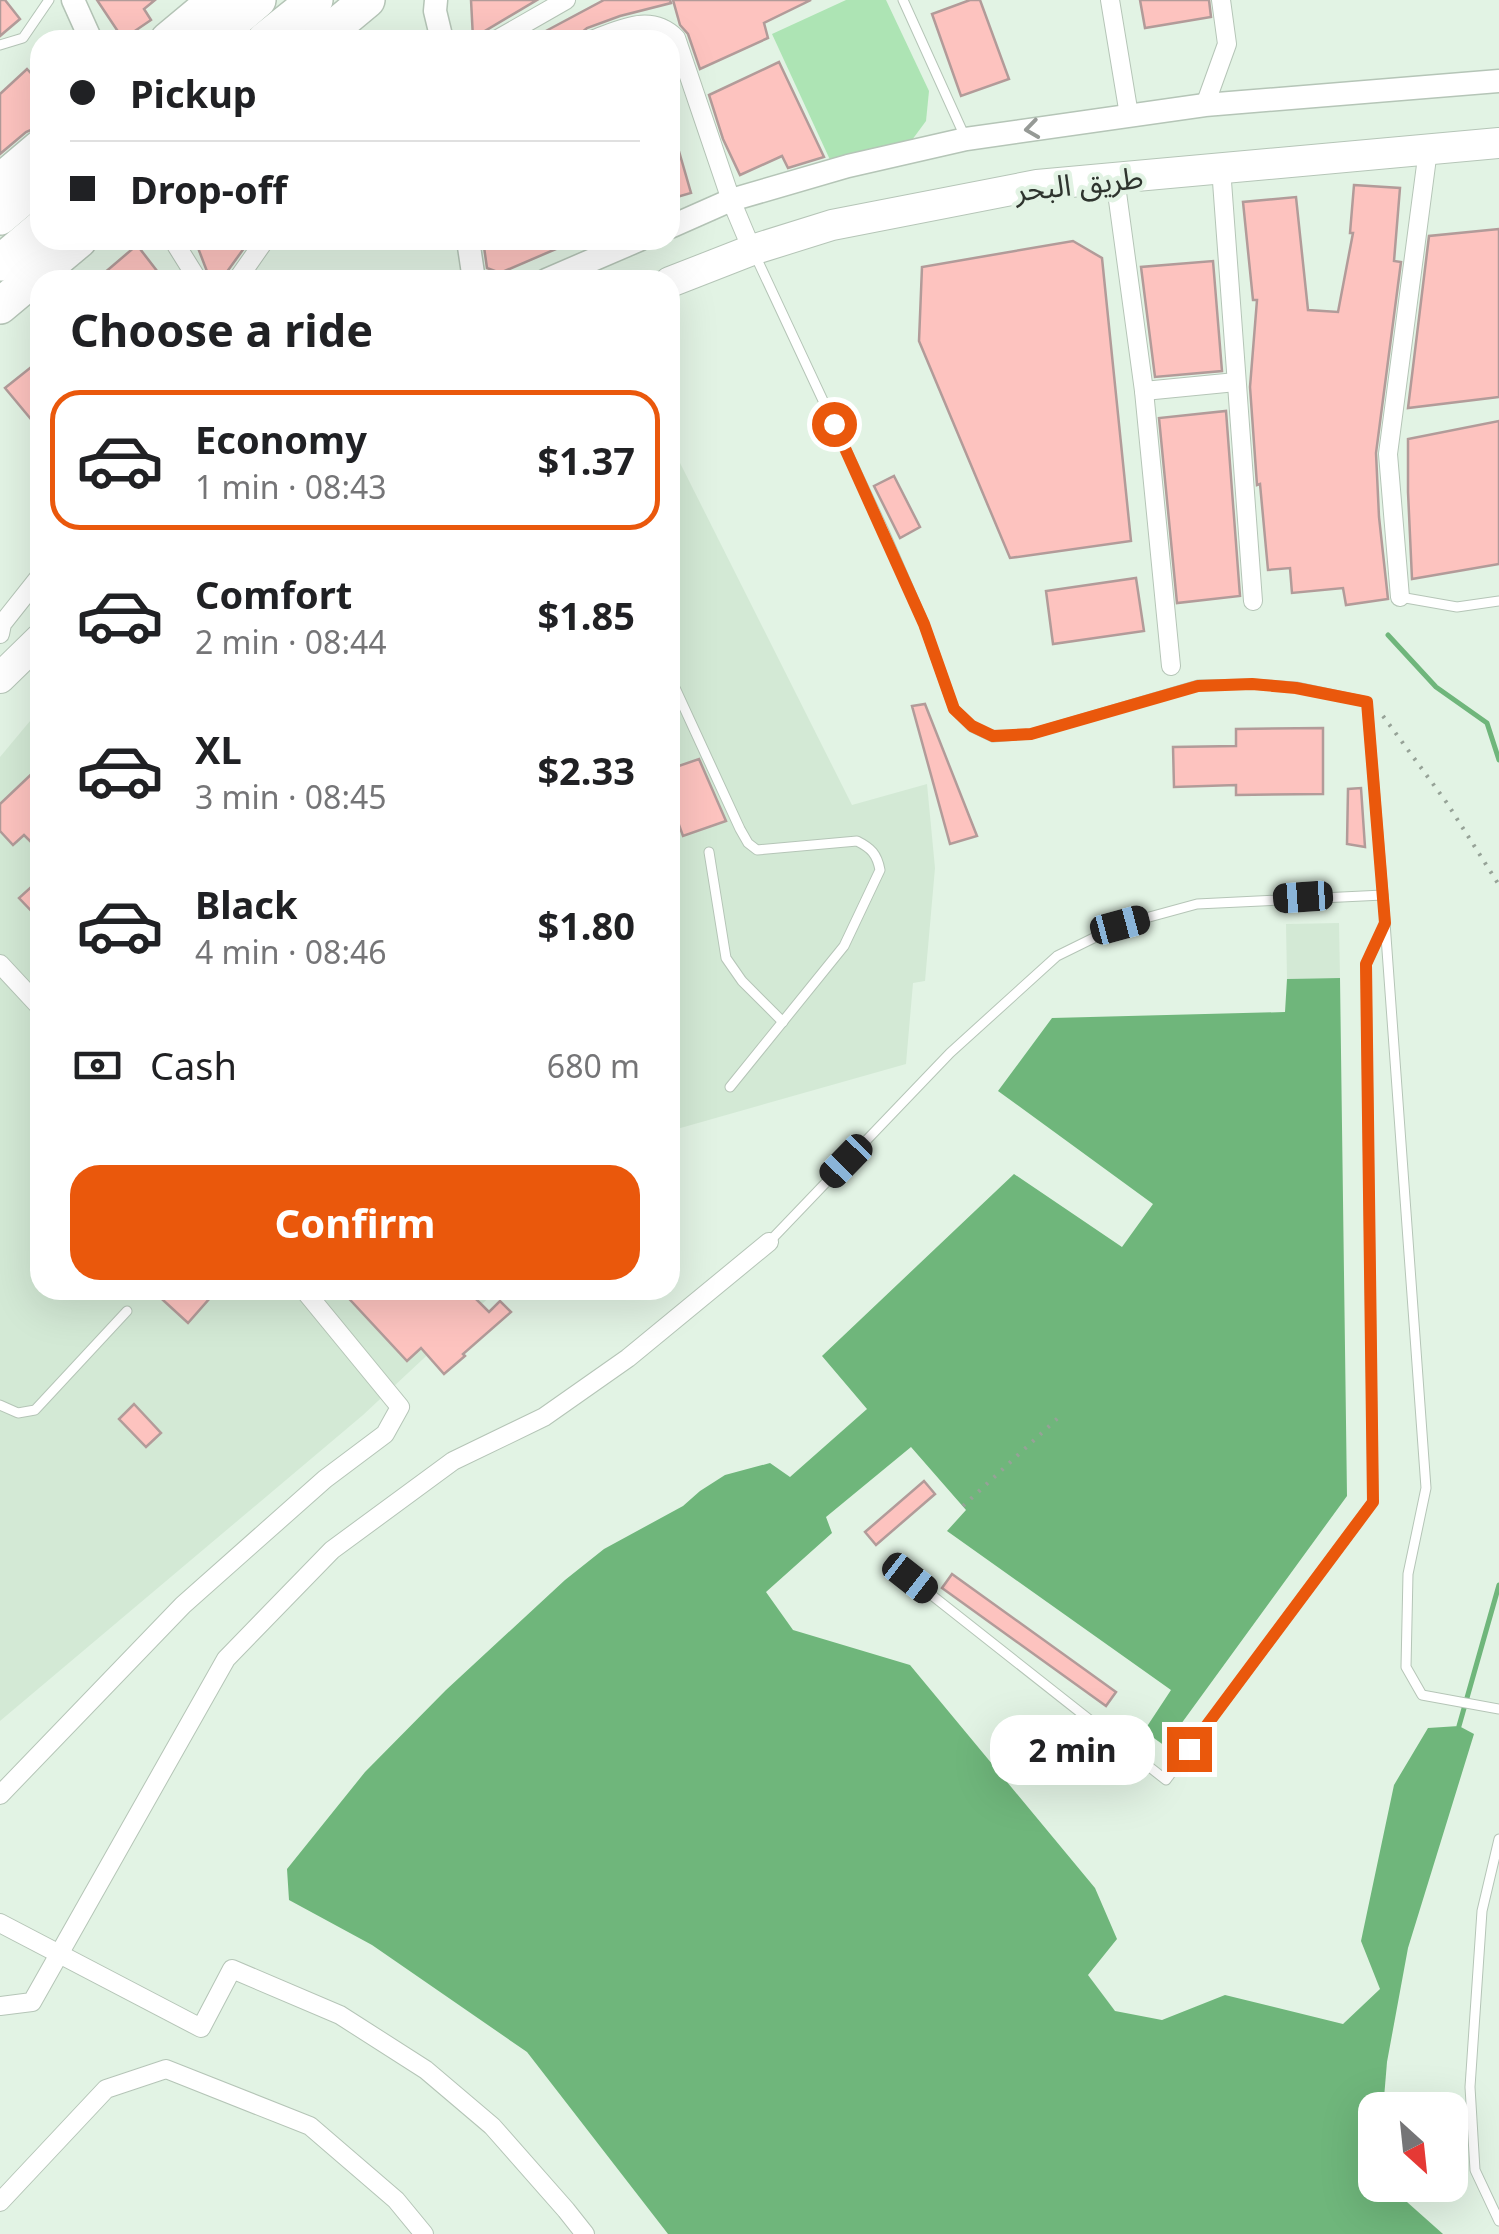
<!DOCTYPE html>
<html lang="en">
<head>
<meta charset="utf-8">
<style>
  body { margin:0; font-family:"Noto Sans","Noto Sans Arabic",sans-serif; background:#f2f2f2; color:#202124; height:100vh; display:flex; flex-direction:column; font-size:38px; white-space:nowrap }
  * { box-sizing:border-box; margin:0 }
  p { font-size:32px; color:#757577 }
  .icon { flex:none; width:55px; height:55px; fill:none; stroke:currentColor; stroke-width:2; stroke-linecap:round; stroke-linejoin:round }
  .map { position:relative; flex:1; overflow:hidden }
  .side { position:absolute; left:30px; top:270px; width:650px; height:1030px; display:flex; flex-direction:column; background:#fff; border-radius:30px; box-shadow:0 10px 40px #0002 }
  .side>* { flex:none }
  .top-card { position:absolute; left:30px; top:30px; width:650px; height:220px; border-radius:30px; box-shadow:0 10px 40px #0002; display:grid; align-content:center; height:220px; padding:0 40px; background:#fff }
  .needle { width:65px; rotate:153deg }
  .tools { position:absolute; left:1358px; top:2092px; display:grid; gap:20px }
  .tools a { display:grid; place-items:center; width:110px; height:110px; border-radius:20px; background:#fff; box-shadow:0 10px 40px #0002; font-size:50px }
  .end { position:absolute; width:45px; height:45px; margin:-22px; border:12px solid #ea580c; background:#fff; box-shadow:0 0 0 5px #fff }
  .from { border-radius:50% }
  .bubble { position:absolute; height:70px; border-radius:30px; background:#fff; box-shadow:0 10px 40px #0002; font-size:32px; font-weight:700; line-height:70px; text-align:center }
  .car { position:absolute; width:30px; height:60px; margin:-30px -15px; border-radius:12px; box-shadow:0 0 8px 2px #0007; background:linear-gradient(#222 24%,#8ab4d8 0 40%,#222 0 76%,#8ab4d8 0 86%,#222 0) }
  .top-card b { display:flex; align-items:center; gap:35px; height:95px; font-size:38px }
  .top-card b+b { border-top:2px solid #e0e0e0 }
  .top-card i { width:25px; height:25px; background:#202124 }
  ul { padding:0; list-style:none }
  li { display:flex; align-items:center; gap:30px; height:140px; margin:0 20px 15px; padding:0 20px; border:5px solid transparent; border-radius:30px }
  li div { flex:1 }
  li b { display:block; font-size:38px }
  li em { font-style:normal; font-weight:700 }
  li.on { border-color:#ea580c }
  li>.icon { width:90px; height:90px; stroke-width:1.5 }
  h2 { padding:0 40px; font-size:45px; line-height:120px }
  .pay { display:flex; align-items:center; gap:25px; height:110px; padding:0 40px; font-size:38px }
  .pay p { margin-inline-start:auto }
  .action { display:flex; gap:20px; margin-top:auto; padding:20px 40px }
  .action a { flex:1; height:115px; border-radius:30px; background:#ea580c; color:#fff; font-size:40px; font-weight:700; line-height:115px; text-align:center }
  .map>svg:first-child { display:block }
</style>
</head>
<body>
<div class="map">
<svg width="1499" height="2234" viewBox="0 0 1499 2234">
  <rect width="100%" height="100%" fill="#e2f3e4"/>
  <g fill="#d3e9d5">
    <path d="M670,443l182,362 75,-21 8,84 -10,113 -12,2 -7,81 -229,65 -7,-40z"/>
    <path d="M40,709v581h457l-134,125 -363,306v-964z"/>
    <path d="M1339,923l1,55 -53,1 -1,-55z"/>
  </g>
  <path fill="#ade4b4" d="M846,0h40l43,91 -3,30 -14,19 -81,22 -59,-128z"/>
  <path fill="#6fb67b" d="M1340,978l7,518 -182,250 -21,-15 27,-41 -224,-159 19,-21 -55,-63 -85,70 6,16 -66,59 27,38 117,35 185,223 22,51 -29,36 27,36 47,9 63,-25 118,29 37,-35 -19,-48 33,-156 34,-57 31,-2 15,8 -66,214 -21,114 -4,48h-8v85l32,7 36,32h-775l-141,-182 -155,-107 -83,-45 -2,-31 78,-97 81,-82 119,-110 39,-31 79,-43 17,-15 25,-16 45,-12 20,14 77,-68 -45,-53 192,-182 108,73 31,-43 -155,-113 54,-73 233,-6 2,-33z"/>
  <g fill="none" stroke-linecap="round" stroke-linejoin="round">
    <g stroke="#6fb67b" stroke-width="5">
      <path d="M1388,635l48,52 51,36 12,37"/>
      <path d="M670,1182l6,17"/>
      <path d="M1459,1726l40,-141"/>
    </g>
  </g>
  <g fill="#fdc3bf" stroke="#b29b99" stroke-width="2.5">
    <path d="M0,0h5l15,19 -20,17z"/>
    <path d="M97,0h58l-11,9 7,11 -28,19z"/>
    <path d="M471,0h66l-64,38z"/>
    <path d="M604,0h66l1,3 -51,13 -33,12 -6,5 -2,7h-50z"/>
    <path d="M673,0h138l-47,23 4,15 -68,31 -12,-35 -8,-9z"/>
    <path d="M970,0h10l29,79 -48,17 -29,-82z"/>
    <path d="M1140,0h69l2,17 -66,11z"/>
    <path d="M779,62l45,95 -36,11 -6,-12 -42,19 -17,-36 -14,-44z"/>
    <path d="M27,69l13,14v43l-14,6 -26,22v-60z"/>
    <path d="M674,134l17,59 -21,6v-64z"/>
    <path d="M1354,185l46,3 -6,73 7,1 -25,191 3,64 9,82 -42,6 -3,-17 -51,5 -2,-25 -22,2 -8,-86 -3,1 -7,-98 7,-87h-4l-10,-98 53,-5 12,113 30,2 15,-79h-3z"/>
    <path d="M1499,229v168l-91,11 21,-172z"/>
    <path d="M195,240h55l-29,40h-6l-7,-6z"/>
    <path d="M483,240h94l-77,33 -13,-5z"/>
    <path d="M1073,241l29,17 29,283 -121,17 -91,-217 3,-74z"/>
    <path d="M137,245l27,35h-68z"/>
    <path d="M1213,261l9,110 -67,6 -14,-110z"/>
    <path d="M40,360v70l-35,-42z"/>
    <path d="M1226,411l14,185 -63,7 -18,-185z"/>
    <path d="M1499,421v143l-87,15 -4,-87v-53z"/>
    <path d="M894,476l26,51 -20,11 -26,-52z"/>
    <path d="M1136,578l8,53 -91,13 -7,-53z"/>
    <path d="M925,704l52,132 -27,8 -38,-138z"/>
    <path d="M1323,728v66l-87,1v-10l-62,2 -1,-40 63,-1v-17z"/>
    <path d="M699,759l27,62 -43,15 -13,-36v-31z"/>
    <path d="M40,766v69l-8,8 -8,-8 -11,10 -13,-14v-27z"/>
    <path d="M1361,788l4,59 -18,-3 1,-55z"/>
    <path d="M40,879v41l-21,-22z"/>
    <path d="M152,1290h65l-29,33z"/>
    <path d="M341,1290h126l22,22 11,-11 11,11 -48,42 2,2 -21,18 -23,-26 -14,13z"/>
    <path d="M134,1404l27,29 -15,14 -27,-28z"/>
    <path d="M924,1481l11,13 -59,51 -11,-13z"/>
    <path d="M952,1574l164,118 -10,14 -164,-118z"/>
  </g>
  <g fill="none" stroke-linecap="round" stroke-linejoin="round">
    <g stroke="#b5c5b7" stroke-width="11">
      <g id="service">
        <path d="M903,0l62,137"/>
        <path d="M0,45l23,-7 26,-38"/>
        <path d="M755,255l128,274 41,95 30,85 18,18 21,10 38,-3 167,-49 54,-1 44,3 71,15 16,193 43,593 -18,86 -2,93 16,28 77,14"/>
        <path d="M1400,597l57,10 42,-6"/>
        <path d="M670,677l70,152 8,14 9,7 100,-9c14,7 20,13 23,29l-36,76 -114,141"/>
        <path d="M709,852l17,106 16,23 41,41"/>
        <path d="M769,1242l181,-189 107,-97 63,-31 77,-21 186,-9"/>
        <path d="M0,1405l18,8 17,-3 92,-99"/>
        <path d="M910,1578l256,202 207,-278 -7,-538 18,-38"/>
        <path d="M1499,1839l-17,72 -12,176 5,83 24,51"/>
      </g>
    </g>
    <g stroke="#b5c5b7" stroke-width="20">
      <g id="minor">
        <path d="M1110,0l19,115"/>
        <path d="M496,40l70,-40"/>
        <path d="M591,40c29,-10 59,-28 85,-2l55,162 21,50"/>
        <path d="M1205,105l22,-61 -6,-44"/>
        <path d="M1221,168l32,433"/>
        <path d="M1115,178l29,213 27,275"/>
        <path d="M173,240l23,37"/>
        <path d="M237,280l28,-40"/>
        <path d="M1144,391l92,-9"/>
        <path d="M1400,597l-12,-143 40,-304"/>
        <path d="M0,634l2,-10 38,-48"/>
        <path d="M0,964l40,43"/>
        <path d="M0,1795l183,-190 142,-126 60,-45 15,-27 -96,-117"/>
        <path d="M0,1923l201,105 31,-59 108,46 86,55 66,56 74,84 19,24"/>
        <path d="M0,2006l32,-4 194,-343 106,-109 121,-89 91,-44 84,-59 141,-116"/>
        <path d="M0,2202l106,-113 60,-20 144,57 86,74 28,34"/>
      </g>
    </g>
    <g stroke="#b5c5b7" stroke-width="25">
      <g id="tertiary">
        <path d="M73,0l18,40"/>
        <path d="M436,0l-1,11 7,29"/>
        <path d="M670,227l61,-27 117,-34 118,-27 239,-34 294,-24"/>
        <path d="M468,240l6,40"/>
        <path d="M546,280l93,-40"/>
      </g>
    </g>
    <g stroke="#b5c5b7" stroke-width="32">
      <g id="trunk">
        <path d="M670,282l82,-32 80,-25 205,-40 462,-42"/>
        <path d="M0,678l40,-39"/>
      </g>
    </g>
    <g stroke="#b5c5b7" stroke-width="38">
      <g id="motorway">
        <path d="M168,40l48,-40"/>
        <path d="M211,40l47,-40"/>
        <path d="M265,40l50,-40"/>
        <path d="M319,40l48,-40"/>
        <path d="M0,182l40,-34"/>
        <path d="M0,217l40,-34"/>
        <path d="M0,263l40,-34"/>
        <path d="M0,306l79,-66"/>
      </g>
    </g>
    <g stroke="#96a297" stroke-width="4" stroke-dasharray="2.5 8" stroke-linecap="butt">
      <path d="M1383,716l64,87 52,82"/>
      <path d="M963,1506l96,-89"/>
    </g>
    <use href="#service" stroke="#fff" stroke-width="9"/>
    <use href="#minor" stroke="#fff" stroke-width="18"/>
    <use href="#tertiary" stroke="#fff" stroke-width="22"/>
    <use href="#trunk" stroke="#fff" stroke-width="30"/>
    <use href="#motorway" stroke="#fff" stroke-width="35"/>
  </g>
  <defs><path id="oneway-chevron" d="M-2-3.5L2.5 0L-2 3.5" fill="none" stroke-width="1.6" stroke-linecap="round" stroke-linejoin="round" transform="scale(2.5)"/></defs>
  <use stroke="#969a96" href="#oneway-chevron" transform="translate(1032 129) rotate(172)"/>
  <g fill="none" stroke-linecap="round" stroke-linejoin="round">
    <path stroke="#ea580c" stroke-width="12" d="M834,424l90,200 30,85 18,17 21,10 38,-2 167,-48 54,-2 44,4 71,14 18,221 -19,41 7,538 -184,247"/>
  </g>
  <g text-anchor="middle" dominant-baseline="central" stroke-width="9" stroke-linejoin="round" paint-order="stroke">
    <g font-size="30" fill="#2e342e" stroke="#e2f3e4">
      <text transform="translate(1079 183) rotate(-6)">طريق البحر</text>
    </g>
  </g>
</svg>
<div class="tools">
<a><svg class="needle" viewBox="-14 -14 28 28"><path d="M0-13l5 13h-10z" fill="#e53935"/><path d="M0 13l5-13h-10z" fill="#757577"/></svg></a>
</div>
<i class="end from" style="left:834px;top:424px"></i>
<i class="end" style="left:1189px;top:1749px"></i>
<div class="bubble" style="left:990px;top:1715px;width:165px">2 min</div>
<i class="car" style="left:1303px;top:897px;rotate:266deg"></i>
<i class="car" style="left:1120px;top:925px;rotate:75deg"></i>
<i class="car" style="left:846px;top:1161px;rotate:224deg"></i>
<i class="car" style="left:910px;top:1578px;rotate:128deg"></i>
<div class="top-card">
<b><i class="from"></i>Pickup</b>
<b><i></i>Drop-off</b>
</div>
<section class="side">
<h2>Choose a ride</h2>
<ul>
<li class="on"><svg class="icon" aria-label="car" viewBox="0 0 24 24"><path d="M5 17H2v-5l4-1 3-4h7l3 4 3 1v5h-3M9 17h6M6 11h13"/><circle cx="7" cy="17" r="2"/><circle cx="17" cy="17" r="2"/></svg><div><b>Economy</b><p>1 min · 08:43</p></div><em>$1.37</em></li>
<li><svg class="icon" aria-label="car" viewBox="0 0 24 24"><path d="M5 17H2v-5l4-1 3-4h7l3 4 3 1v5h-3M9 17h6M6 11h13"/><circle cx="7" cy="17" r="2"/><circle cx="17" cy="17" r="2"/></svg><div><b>Comfort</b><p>2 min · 08:44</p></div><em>$1.85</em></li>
<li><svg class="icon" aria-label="car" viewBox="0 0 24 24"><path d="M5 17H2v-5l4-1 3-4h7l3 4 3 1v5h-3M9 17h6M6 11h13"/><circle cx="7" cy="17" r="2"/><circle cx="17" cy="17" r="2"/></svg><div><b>XL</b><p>3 min · 08:45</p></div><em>$2.33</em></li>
<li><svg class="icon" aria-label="car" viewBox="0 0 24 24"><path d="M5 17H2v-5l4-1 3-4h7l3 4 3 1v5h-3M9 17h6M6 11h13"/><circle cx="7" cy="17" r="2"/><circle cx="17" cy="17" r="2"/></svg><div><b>Black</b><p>4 min · 08:46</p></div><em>$1.80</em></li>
</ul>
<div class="pay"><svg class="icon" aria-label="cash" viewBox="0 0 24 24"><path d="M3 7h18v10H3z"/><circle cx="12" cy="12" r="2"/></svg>Cash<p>680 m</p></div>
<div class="action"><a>Confirm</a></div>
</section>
</div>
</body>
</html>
